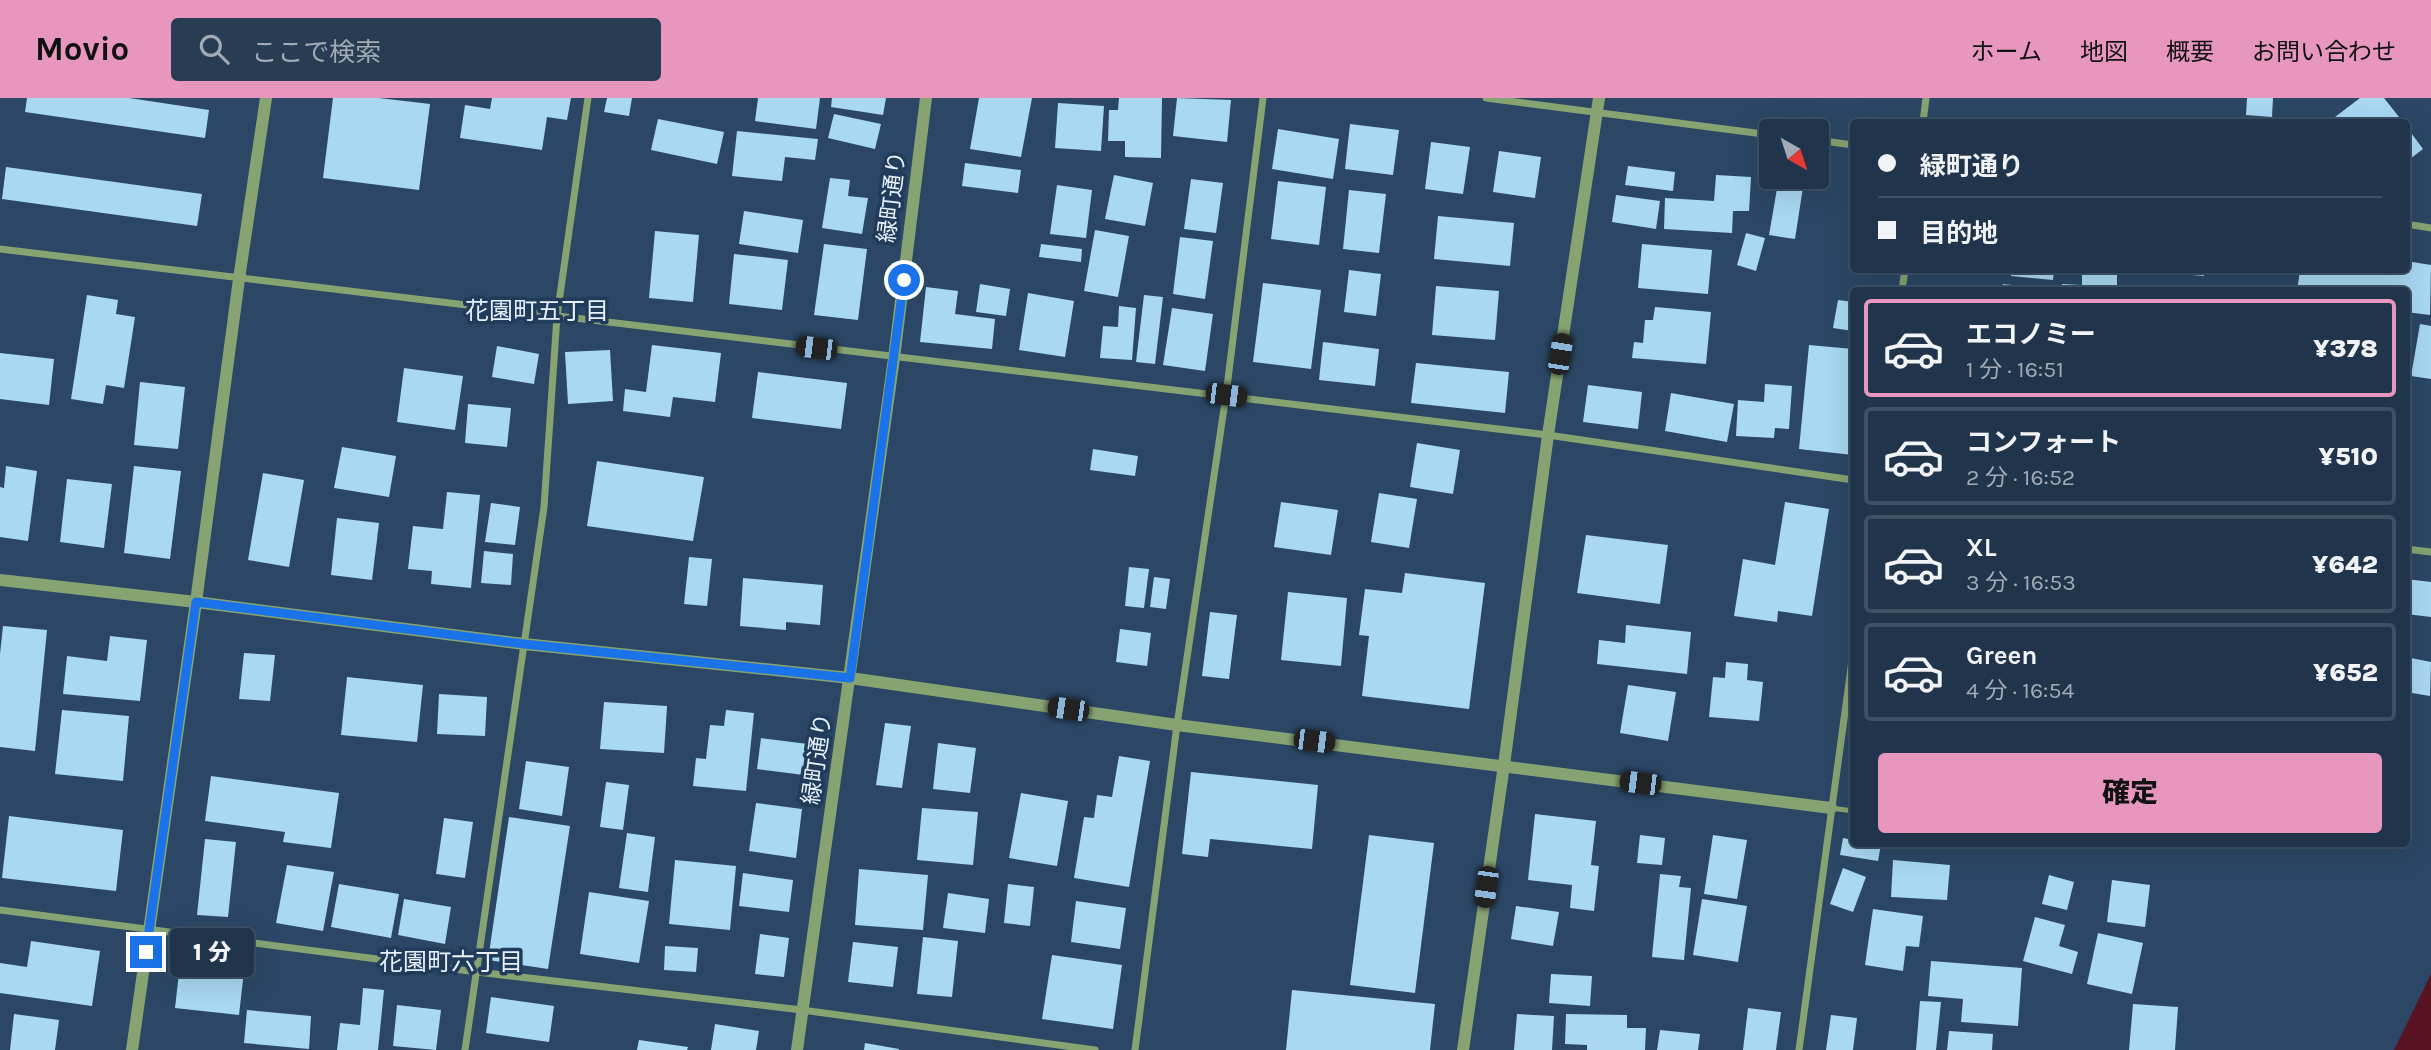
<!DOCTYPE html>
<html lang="ja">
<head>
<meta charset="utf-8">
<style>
  body { margin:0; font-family:Karla,"Noto Sans JP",sans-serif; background:#283d53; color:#f1f3f6; height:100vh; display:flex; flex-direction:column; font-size:26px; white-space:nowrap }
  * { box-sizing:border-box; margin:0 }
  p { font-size:23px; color:#a2abb5 }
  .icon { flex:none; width:38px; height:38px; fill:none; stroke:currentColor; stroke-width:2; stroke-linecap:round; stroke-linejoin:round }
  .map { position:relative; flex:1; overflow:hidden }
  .drawer { position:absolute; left:1850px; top:189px; width:560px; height:560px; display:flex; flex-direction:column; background:#20354c; border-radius:7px; box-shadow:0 7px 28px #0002,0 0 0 2px #3d5064 }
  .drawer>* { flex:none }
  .guide { position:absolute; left:1850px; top:21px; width:560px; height:154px; border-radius:7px; box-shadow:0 7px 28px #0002,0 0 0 2px #3d5064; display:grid; align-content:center; height:154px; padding:0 28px; background:#20354c }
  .needle { width:46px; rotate:141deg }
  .tools { position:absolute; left:1759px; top:21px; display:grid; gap:14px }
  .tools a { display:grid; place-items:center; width:70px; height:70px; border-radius:7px; background:#20354c; box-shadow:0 7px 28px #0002,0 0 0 2px #3d5064; font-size:35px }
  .end { position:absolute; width:32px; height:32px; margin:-16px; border:9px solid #1a73e8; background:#fff; box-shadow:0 0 0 4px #fff }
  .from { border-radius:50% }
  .bubble { position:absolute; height:49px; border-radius:7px; background:#20354c; box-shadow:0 7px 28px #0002,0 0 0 2px #3d5064; font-size:23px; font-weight:800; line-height:49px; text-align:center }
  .car { position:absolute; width:21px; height:42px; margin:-21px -10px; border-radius:9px; box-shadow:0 0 5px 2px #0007; background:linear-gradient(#222 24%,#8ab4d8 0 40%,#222 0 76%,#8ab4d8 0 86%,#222 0) }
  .guide b { display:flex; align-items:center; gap:24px; height:66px; font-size:26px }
  .guide b+b { border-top:2px solid #3d5064 }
  .guide i { width:18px; height:18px; background:#f1f3f6 }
  ul { padding:12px 0 0; list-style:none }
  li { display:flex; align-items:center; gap:21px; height:98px; margin:0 14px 10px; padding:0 14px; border:4px solid #3d5064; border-radius:7px }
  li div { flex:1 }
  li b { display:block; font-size:26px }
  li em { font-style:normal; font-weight:800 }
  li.current { border-color:#e797bd }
  li>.icon { width:63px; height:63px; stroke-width:1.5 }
  .action { display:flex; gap:14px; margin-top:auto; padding:14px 28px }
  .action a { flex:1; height:80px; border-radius:7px; background:#e797bd; color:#111; font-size:28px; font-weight:800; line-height:80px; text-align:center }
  header { display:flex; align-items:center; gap:42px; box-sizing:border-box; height:98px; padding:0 35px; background:#e797bd; color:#111 }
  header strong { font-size:33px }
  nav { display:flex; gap:38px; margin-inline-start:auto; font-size:24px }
  .search { width:490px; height:63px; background:#283d53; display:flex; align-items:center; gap:18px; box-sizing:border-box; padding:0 24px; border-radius:7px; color:#a2abb5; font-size:26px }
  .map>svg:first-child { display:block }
</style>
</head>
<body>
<header>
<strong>Movio</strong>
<div class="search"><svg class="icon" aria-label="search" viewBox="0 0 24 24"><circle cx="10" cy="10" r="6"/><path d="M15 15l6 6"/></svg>ここで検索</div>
<nav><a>ホーム</a><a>地図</a><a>概要</a><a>お問い合わせ</a></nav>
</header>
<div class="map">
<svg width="2431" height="952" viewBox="0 0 2431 952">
  <rect width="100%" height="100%" fill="#2b4765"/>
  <path fill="#581323" d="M2431,876v76h-37z"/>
  <g fill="#a8d8f2">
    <path d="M27,0h102l80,12 -4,28 -180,-26z"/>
    <path d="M333,0h46l51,6 -11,86 -96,-12z"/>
    <path d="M492,0h79l-4,22 -20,-3 -5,33 -82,-12 5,-33 25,4z"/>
    <path d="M607,0h25l-3,18 -25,-4z"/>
    <path d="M758,0h62l-4,31 -61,-8z"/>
    <path d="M832,0h54l-3,17 -52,-8z"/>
    <path d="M979,0h53l-11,59 -51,-8z"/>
    <path d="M1119,0h43l-1,60 -36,-1v-16h-17l1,-31h9z"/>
    <path d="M1177,0l54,2 -4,42 -54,-6z"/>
    <path d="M2247,0h26l-1,19 -26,-2z"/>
    <path d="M2360,0h24l19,24h-64l-4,-5z"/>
    <path d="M1058,5l46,3 -3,45 -46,-3z"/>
    <path d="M834,16l47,10 -6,25 -47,-11z"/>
    <path d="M658,21l66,13 -7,32 -66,-14z"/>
    <path d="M1350,26l49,6 -6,45 -48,-6z"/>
    <path d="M2406,28l17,23 -17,13z"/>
    <path d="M1278,31l61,10 -6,40 -61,-10z"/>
    <path d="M737,33l81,8 -3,21 -30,-3 -3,24 -50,-5z"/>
    <path d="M1431,44l39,5 -7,47 -38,-5z"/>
    <path d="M1499,53l42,6 -6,41 -42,-6z"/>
    <path d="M965,65l56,7 -3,23 -56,-7z"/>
    <path d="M1628,68l47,6 -2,19 -48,-6z"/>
    <path d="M6,69l196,27 -5,32 -195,-27z"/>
    <path d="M1114,77l39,8 -8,43 -40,-7z"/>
    <path d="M1716,77l35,2 -2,34h-16l-1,22 -68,-4 1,-31 49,3z"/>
    <path d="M830,80l20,2 -2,16 20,2 -6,36 -40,-6z"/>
    <path d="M1191,81l32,4 -7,50 -32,-4z"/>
    <path d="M1278,83l48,6 -7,58 -48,-6z"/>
    <path d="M1778,85l25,4 -8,52 -26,-4z"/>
    <path d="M1057,87l35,5 -6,48 -36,-4z"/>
    <path d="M1349,92l37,4 -7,59 -36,-4z"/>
    <path d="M1616,97l44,6 -4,28 -44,-7z"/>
    <path d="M744,113l59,9 -5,33 -59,-9z"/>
    <path d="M1438,118l76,7 -4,43 -76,-7z"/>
    <path d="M1095,132l34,6 -11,61 -34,-6z"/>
    <path d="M655,133l44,4 -6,67 -44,-4z"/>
    <path d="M1746,135l19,5 -9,33 -19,-6z"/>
    <path d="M1180,139l33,4 -8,58 -32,-5z"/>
    <path d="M824,146l43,5 -9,71 -44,-5z"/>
    <path d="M1041,146l41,5 -1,13 -42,-5z"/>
    <path d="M1642,146l70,6 -4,44 -70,-6z"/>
    <path d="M734,156l54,6 -6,50 -53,-6z"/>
    <path d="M2406,163l25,4 -1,50 -24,-3v-22h-109l3,-19 19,3v-4h65l16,2 1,-2h5z"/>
    <path d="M1349,172l32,4 -5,42 -32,-4z"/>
    <path d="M2011,172h43l-1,10 -42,-4z"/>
    <path d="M2147,172h57v6l-58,-5z"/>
    <path d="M2082,175l35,1v16h-55v-6l20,1z"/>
    <path d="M1263,185l58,7 -10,79 -58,-7z"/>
    <path d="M980,186l30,5 -4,27 -30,-4z"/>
    <path d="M2003,186l27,3v3h-28z"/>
    <path d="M1436,188l63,5 -4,49 -63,-5z"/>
    <path d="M926,189l32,4 -3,23 40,5 -3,30 -72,-7z"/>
    <path d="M1028,195l46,8 -9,56 -46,-7z"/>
    <path d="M87,197l31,5 -2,14 19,3 -11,71 -18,-3 -3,19 -32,-5z"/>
    <path d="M1144,197l19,2 -8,67 -19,-2z"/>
    <path d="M1838,202l15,2v29l-20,-3z"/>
    <path d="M1119,208l17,2 -4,52 -32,-2 3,-32 15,1z"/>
    <path d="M1655,209l56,5 -5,52 -74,-6 2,-16 9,1 2,-23h8z"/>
    <path d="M1172,210l41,6 -8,57 -42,-6z"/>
    <path d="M2420,226l11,2v53l-20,-3z"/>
    <path d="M1323,244l56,7 -4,37 -56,-6z"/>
    <path d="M652,247l69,8 -6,49 -42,-5 -3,20 -47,-6 2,-22 21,3z"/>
    <path d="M1809,247l44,4v106l-54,-6z"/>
    <path d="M497,248l42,8 -5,30 -42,-7z"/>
    <path d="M610,252l3,51 -45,3 -3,-52z"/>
    <path d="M0,255l54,6 -5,46 -49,-6z"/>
    <path d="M1416,265l93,9 -4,41 -94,-10z"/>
    <path d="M404,270l59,8 -8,54 -58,-8z"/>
    <path d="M758,274l89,11 -6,46 -89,-11z"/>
    <path d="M140,284l45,5 -7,62 -44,-4z"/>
    <path d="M1765,286l27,2 -3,43 -14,-1 -1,10 -38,-2 2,-36 26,2z"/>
    <path d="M1588,287l54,7 -4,37 -55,-7z"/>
    <path d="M1671,295l63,11 -7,38 -62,-11z"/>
    <path d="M468,306l43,4 -4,39 -42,-4z"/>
    <path d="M1417,345l43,7 -7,44 -43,-7z"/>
    <path d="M342,349l54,9 -7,41 -55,-9z"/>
    <path d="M1093,351l45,7 -3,20 -45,-6z"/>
    <path d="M597,363l107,16 -11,64 -106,-15z"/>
    <path d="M6,368l31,5 -9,70 -28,-4v-50l4,1z"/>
    <path d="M134,368l47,5 -11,88 -46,-6z"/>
    <path d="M263,375l41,7 -15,87 -41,-7z"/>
    <path d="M67,381l45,5 -8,64 -44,-6z"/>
    <path d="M447,394l33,3 -9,93 -40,-4 1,-13 -24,-2 5,-43 30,3z"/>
    <path d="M1379,395l38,6 -8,49 -38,-6z"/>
    <path d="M1281,404l57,8 -7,45 -57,-8z"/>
    <path d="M1785,404l44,7 -17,107 -34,-5 -1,11 -43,-6 9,-57 32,6z"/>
    <path d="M491,405l29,4 -5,38 -30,-3z"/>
    <path d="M337,420l42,5 -7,57 -41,-5z"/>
    <path d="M1586,437l82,10 -8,59 -83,-11z"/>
    <path d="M484,453l29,3 -2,31 -30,-2z"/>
    <path d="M689,459l23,2 -5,47 -23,-2z"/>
    <path d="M1129,469l20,2 -5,39 -19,-2z"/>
    <path d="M1405,475l80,10 -16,126 -107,-13 7,-60 -10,-1 6,-46 37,4z"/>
    <path d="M1154,479l16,2 -4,30 -16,-2z"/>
    <path d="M743,480l80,7 -3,40 -34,-3v8l-46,-4z"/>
    <path d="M2406,481l25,3v35l-25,-3z"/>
    <path d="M1288,494l59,6 -6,68 -60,-6z"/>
    <path d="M1210,514l27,3 -8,64 -27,-3z"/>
    <path d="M1626,527l65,7 -4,42 -90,-10 2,-24 26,3z"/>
    <path d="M3,528l44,4 -12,121 -35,-4v-93z"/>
    <path d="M1120,531l31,4 -4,33 -31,-4z"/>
    <path d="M110,538l37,4 -7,61 -77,-7 4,-38 40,5z"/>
    <path d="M244,555l31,2 -5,46 -31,-2z"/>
    <path d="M2406,559l25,5 -1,34 -24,-4z"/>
    <path d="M1726,564l22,2 -1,16 16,2 -4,39 -50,-4 4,-40 12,1z"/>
    <path d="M347,579l76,8 -6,57 -76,-7z"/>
    <path d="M1628,587l48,7 -8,49 -48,-8z"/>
    <path d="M439,596l48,3 -2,39 -48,-2z"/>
    <path d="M604,604l63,4 -3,47 -64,-4z"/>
    <path d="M62,612l67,6 -6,65 -68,-7z"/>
    <path d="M726,612l28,3 -8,78 -53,-5 3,-28 10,1 4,-34 14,1z"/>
    <path d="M885,625l26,3 -9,62 -26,-3z"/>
    <path d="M761,640l47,6 -4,31 -47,-6z"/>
    <path d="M938,645l38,5 -6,45 -37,-4z"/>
    <path d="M1119,658l31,5 -21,126 -55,-9 10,-61 10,1 3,-23 15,2z"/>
    <path d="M526,663l43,6 -7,49 -43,-7z"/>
    <path d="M1191,674l127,13 -6,64 -102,-10 -2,18 -26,-3z"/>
    <path d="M211,678l128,17 -8,55 -48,-6 2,-10 -80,-11z"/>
    <path d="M606,684l23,3 -6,45 -23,-3z"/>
    <path d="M1021,695l47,8 -11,65 -48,-8z"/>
    <path d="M756,705l46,6 -6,49 -47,-7z"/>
    <path d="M922,710l56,4 -5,53 -56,-5z"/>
    <path d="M1535,716l61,7 -5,44 8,1 -5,45 -24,-3 2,-23 -44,-5z"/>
    <path d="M9,718l114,14 -7,61 -114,-13z"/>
    <path d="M509,719l61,9 -22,143 -60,-9z"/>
    <path d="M444,720l29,4 -8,56 -29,-4z"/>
    <path d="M627,735l28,4 -7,55 -29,-4z"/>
    <path d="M1369,737l65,8 -19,150 -65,-8z"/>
    <path d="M1640,737l25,3 -3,27 -25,-2z"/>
    <path d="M1713,737l34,5 -10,59 -33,-5z"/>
    <path d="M1843,740l10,2v4h28l-3,17 -38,-6z"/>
    <path d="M205,741l31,3 -8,75 -31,-2z"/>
    <path d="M675,762l61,6 -6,64 -61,-6z"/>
    <path d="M1893,762l57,5 -3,35 -56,-3z"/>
    <path d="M287,767l47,7 -11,59 -47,-8z"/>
    <path d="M1843,770l23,9 -13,35 -23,-8z"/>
    <path d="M859,771l69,6 -5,55 -68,-5z"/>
    <path d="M743,775l50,7 -4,32 -50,-6z"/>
    <path d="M1660,776l21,2 -2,11 12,1 -7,72 -32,-3z"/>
    <path d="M2049,777l25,7 -7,28 -25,-6z"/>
    <path d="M2112,782l38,5 -5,42 -38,-5z"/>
    <path d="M339,786l60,10 -8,44 -60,-11z"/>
    <path d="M1008,786l26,3 -4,39 -26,-3z"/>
    <path d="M589,794l60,9 -10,62 -59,-9z"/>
    <path d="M948,795l41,6 -4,34 -42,-5z"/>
    <path d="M404,801l47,8 -6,37 -47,-9z"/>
    <path d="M1702,801l45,7 -9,56 -45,-7z"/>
    <path d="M1076,803l50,7 -6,41 -49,-7z"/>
    <path d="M1516,808l43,6 -6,34 -42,-7z"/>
    <path d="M1873,811l50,7 -4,31 -13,-1 -3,25 -38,-6z"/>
    <path d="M2035,819l30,8 -6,21 19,6 -6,22 -49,-13z"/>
    <path d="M2098,835l45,10 -11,51 -45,-10z"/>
    <path d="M760,836l29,4 -5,39 -29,-3z"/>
    <path d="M923,839l35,4 -6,56 -35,-3z"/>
    <path d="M31,843l69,10 -8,55 -92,-13v-30l27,4z"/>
    <path d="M853,844l45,5 -5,40 -45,-5z"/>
    <path d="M665,848l33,2 -2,24 -32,-2z"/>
    <path d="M1052,857l70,10 -9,64 -71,-10z"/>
    <path d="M1931,863l91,7 -4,58 -57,-4 2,-23 -35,-3z"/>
    <path d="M180,866l64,7 -5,44 -64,-7z"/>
    <path d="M1551,876l41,2 -2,30 -41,-3z"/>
    <path d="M363,890l21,2 -6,60h-41l3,-27 20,2z"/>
    <path d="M1292,892l143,14 -5,46h-144z"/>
    <path d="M491,899l63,9 -5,36 -63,-9z"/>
    <path d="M1920,903l21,1 -5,48h-20z"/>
    <path d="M2133,906l45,3 -3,43h-46z"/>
    <path d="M397,907l44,5 -5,40 -43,-4z"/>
    <path d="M1748,910l33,4 -5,38h-33z"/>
    <path d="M247,912l64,6 -2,33 -65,-6z"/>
    <path d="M14,916l45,6 -4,30h-45z"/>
    <path d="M1517,916l37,2 -2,34h-38z"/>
    <path d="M1566,916l61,1v13h19l-1,22h-58v-5l-22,-1z"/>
    <path d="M1831,917l26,3 -4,32h-27z"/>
    <path d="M715,926l44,7 -3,19h-45z"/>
    <path d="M1660,932l40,4 -2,16h-41z"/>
    <path d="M1949,933l44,3 -1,16h-45z"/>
    <path d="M639,942l49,7 -1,3h-50z"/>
    <path d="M865,945l34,6v1h-35z"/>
  </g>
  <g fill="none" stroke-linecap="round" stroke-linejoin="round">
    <path stroke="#88a372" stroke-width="5" d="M1831,710l22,3"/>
    <g stroke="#88a372" stroke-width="7">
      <path d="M1486,0l285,37"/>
      <path d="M1923,24l3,-24"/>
      <path d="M1816,42l37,5"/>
      <path d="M2406,126l25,4"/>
      <path d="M0,151l1548,186 305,45"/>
      <path d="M1902,192l3,-20"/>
      <path d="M2406,451l25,3"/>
      <path d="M0,812l477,62 325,38 293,40"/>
      <path d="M465,952l79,-543 13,-191 31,-218"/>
      <path d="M1135,952l42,-325 49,-330 37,-297"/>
      <path d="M1799,952l54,-397"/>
    </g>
    <g stroke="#88a372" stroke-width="12">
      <path d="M0,482l196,22 328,42 326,34 327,47 654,83"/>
      <path d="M132,952l64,-448 43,-323 27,-181"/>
      <path d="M797,952l97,-692 32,-260"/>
      <path d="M1463,952l41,-285 44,-330 51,-337"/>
    </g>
  </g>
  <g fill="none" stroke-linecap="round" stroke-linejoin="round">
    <path stroke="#1a73e8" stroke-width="9" d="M146,854l50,-350 328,42 326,34 54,-398"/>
  </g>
  <g text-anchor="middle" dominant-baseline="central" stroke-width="7" stroke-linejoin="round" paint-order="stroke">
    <g font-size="23" fill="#e7f1fd" stroke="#213c5a">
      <text transform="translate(892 99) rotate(-83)">緑町通り</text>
      <text transform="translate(817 661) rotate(-82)">緑町通り</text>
    </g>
    <g font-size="24" fill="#e7f1fd" stroke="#213c5a">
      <text x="537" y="213">花園町五丁目</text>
      <text x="451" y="864">花園町六丁目</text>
    </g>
  </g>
</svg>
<div class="tools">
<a><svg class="needle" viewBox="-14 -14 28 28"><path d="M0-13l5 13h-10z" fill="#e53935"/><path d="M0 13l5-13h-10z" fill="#a2abb5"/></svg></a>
</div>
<i class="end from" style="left:904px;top:182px"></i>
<i class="end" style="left:146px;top:854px"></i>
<div class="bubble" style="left:170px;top:830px;width:84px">1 分</div>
<i class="car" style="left:816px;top:250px;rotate:277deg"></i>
<i class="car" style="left:1560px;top:256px;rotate:9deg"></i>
<i class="car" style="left:1226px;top:297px;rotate:97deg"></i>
<i class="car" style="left:1068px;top:611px;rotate:278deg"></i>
<i class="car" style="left:1314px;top:643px;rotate:97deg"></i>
<i class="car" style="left:1640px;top:685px;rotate:277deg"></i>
<i class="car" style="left:1486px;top:789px;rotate:188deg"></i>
<div class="guide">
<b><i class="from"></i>緑町通り</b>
<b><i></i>目的地</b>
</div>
<section class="drawer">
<ul>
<li class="current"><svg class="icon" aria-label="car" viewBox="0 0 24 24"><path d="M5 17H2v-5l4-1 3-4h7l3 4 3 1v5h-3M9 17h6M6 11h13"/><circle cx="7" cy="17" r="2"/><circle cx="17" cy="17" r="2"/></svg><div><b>エコノミー</b><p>1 分 · 16:51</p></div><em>¥378</em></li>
<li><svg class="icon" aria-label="car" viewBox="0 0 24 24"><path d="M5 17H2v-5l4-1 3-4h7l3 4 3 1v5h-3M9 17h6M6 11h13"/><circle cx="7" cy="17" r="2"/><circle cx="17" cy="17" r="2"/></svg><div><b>コンフォート</b><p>2 分 · 16:52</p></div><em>¥510</em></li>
<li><svg class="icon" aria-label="car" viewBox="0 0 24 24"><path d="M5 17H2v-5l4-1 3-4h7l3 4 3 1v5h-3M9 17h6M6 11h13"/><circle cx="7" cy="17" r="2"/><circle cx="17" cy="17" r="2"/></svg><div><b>XL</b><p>3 分 · 16:53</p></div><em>¥642</em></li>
<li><svg class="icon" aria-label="car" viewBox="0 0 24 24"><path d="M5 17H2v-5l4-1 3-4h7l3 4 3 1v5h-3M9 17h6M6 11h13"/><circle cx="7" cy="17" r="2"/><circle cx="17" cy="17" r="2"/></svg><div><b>Green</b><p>4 分 · 16:54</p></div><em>¥652</em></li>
</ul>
<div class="action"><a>確定</a></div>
</section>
</div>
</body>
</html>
